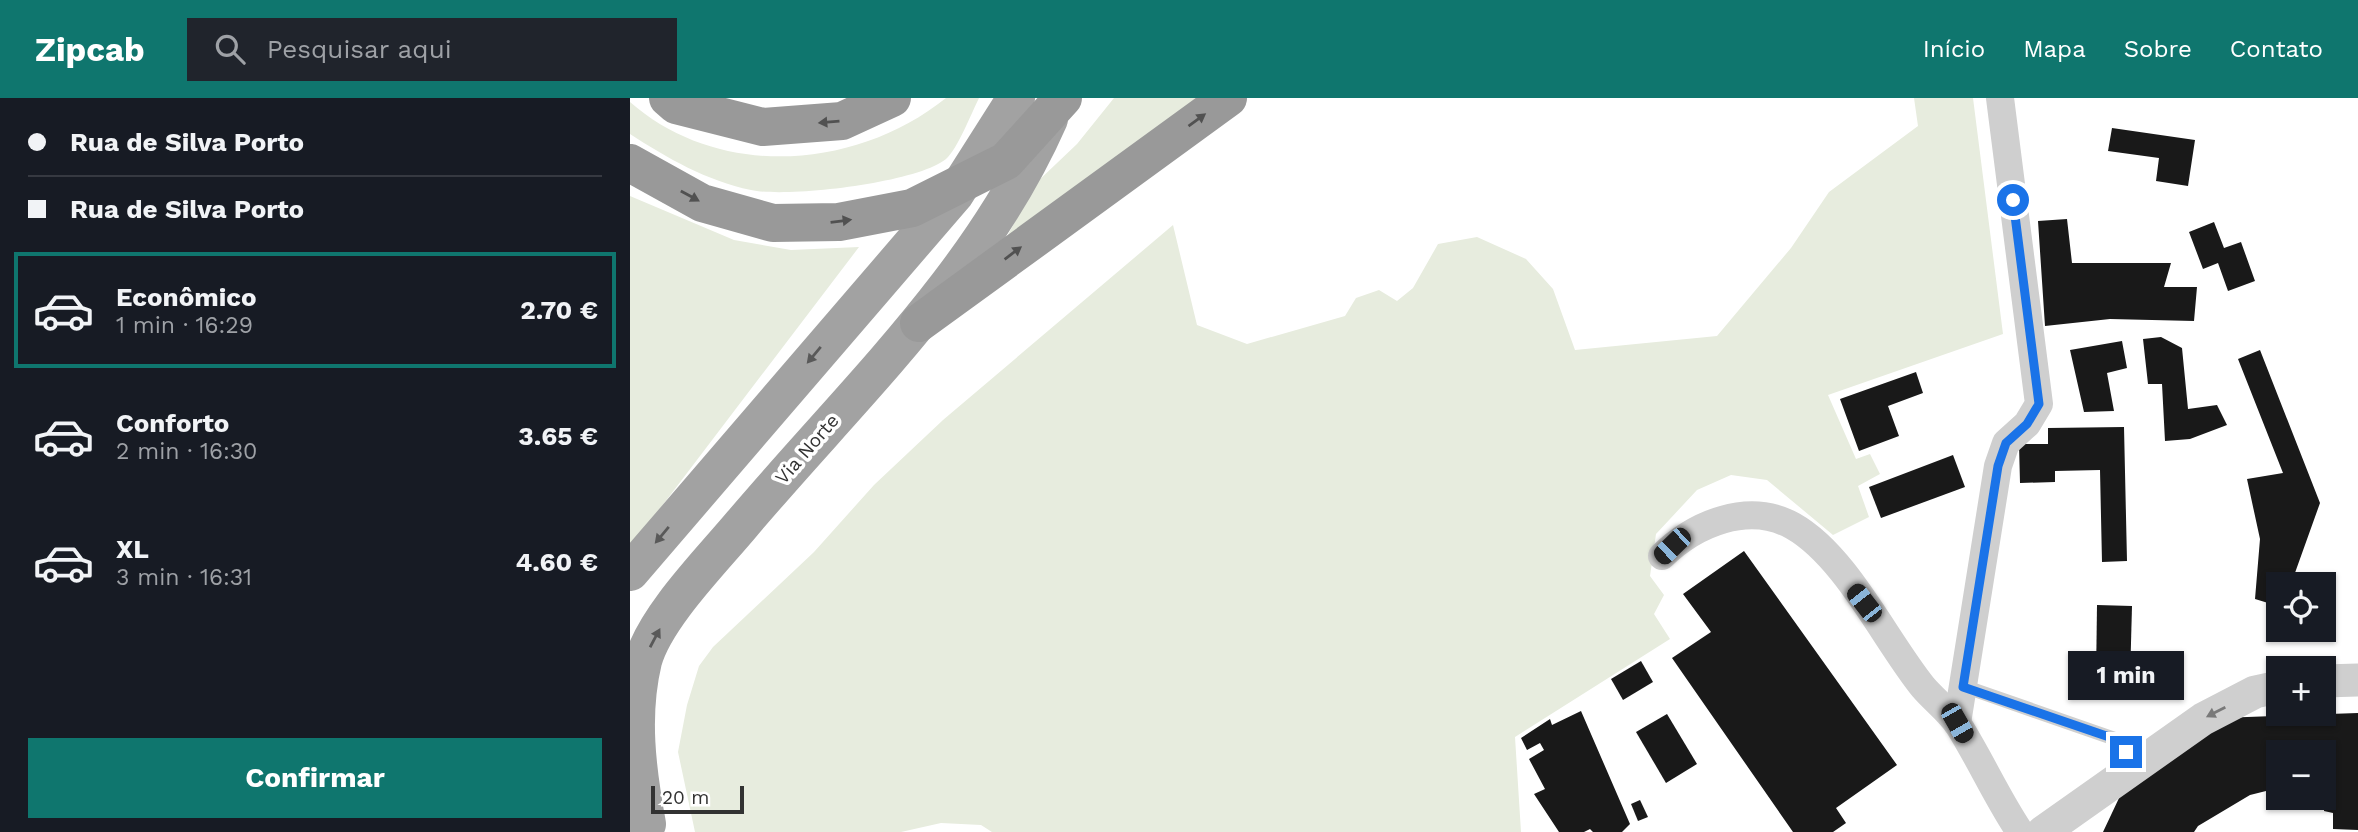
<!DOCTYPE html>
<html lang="pt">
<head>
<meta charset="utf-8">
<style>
  body { margin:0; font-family:"Work Sans",sans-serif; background:#20242c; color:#f1f3f6; height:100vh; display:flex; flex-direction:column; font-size:26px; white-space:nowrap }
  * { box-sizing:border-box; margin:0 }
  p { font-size:23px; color:#9ea1a6 }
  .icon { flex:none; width:38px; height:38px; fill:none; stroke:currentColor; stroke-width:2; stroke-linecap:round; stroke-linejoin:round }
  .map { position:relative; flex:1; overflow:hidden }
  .panel { display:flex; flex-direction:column; background:#171b24; width:630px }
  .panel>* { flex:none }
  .top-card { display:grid; align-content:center; height:154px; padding:0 28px; background:#171b24 }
  .fabs { position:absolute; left:1636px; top:474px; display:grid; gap:14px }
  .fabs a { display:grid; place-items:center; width:70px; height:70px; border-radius:0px; background:#171b24; box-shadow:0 2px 5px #0004; font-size:35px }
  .scale { position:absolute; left:21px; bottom:18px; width:93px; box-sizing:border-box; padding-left:7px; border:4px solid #323232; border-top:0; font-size:19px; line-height:24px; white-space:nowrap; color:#323232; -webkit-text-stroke:5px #fff; paint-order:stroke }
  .end { position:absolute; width:32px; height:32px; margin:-16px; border:9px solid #1a73e8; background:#fff; box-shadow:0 0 0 4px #fff }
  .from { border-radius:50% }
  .bubble { position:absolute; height:49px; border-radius:0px; background:#171b24; box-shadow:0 2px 5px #0004; font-size:23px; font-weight:700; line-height:49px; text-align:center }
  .car { position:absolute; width:21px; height:42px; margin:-21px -10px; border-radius:9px; box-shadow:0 0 5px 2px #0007; background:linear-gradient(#222 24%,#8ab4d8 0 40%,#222 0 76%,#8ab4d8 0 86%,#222 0) }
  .top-card b { display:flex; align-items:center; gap:24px; height:66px; font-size:26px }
  .top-card b+b { border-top:2px solid #363941 }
  .top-card i { width:18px; height:18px; background:#f1f3f6 }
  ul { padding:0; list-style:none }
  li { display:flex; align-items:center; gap:21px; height:116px; margin:0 14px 10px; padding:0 14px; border:4px solid transparent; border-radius:0px }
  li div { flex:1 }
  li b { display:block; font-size:26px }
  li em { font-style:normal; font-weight:700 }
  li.current { border-color:#0f766e }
  li>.icon { width:63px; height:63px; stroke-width:1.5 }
  .button { display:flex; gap:14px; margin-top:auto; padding:14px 28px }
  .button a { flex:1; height:80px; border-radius:0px; background:#0f766e; color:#fff; font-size:28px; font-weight:700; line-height:80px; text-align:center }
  header { display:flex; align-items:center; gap:42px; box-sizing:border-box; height:98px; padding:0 35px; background:#0f766e; color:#fff }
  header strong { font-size:33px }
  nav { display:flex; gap:38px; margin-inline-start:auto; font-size:24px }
  .search { width:490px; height:63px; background:#20242c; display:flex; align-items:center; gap:18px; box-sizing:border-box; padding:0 24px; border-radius:0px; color:#9ea1a6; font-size:26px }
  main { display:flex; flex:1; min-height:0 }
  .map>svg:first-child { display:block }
</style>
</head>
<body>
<header>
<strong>Zipcab</strong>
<div class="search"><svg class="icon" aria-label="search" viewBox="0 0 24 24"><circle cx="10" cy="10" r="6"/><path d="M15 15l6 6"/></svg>Pesquisar aqui</div>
<nav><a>Início</a><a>Mapa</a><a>Sobre</a><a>Contato</a></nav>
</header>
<main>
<section class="panel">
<div class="top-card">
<b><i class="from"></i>Rua de Silva Porto</b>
<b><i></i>Rua de Silva Porto</b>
</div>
<ul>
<li class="current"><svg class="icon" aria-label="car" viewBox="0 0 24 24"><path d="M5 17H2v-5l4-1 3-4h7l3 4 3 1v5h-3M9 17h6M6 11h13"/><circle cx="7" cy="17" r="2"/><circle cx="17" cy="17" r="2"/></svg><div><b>Econômico</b><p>1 min · 16:29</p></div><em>2.70 €</em></li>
<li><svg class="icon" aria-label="car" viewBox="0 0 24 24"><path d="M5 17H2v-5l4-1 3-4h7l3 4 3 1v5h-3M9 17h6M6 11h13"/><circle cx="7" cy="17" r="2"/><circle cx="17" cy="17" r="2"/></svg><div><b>Conforto</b><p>2 min · 16:30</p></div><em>3.65 €</em></li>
<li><svg class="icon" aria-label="car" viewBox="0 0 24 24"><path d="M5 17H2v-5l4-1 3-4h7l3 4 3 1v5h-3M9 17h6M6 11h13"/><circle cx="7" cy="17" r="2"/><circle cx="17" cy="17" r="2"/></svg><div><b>XL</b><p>3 min · 16:31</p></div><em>4.60 €</em></li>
</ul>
<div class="button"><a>Confirmar</a></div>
</section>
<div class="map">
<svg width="1728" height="734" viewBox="0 0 1728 734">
  <rect width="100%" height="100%" fill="#fff"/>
  <g fill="#e7ecde">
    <path d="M316,0h33c-7,14 -22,52 -33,61 -29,24 -159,39 -195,31 -44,-9 -84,-32 -121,-56v-32c89,78 226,68 316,-4z"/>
    <path d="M484,0h84l-194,144 32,-59 41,-39z"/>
    <path d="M1284,0h59l30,236 -175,61 28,64 14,-5 10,20 -22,12 11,31 -36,18 -66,-55 -36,-5 -34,15 -41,44 -6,42 14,19 -10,19 16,25 -155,98 6,95h-529l-11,-7 -40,-2 -40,9h-206l-17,-80 9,-47 12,-39 14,-19 101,-95 60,-67 69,-65 230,-195 24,100 50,19 98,-28 11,-18 23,-8 18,11 16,-13 25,-44 39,-7 49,22 27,30 22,61 142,-14 74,-88 38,-56 89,-66z"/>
    <path d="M0,98l104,44 57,10 68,-3 -229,301z"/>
  </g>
  <g fill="#191919">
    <path d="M1482,30l83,12 -7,46 -32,-5 3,-23 -51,-7z"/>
    <path d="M1437,121l5,44h99l-7,24h33l-3,34 -84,-2 -65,7 -7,-105z"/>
    <path d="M1584,124l10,26 17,-6 14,39 -27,10 -10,-28 -15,6 -14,-37z"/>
    <path d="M1531,239l21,11 6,61 29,-4 10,20 -37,14 -25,2 -3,-57h-14l-5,-45z"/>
    <path d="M1492,243l5,27 -20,5 7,38 -30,1 -14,-62z"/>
    <path d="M1630,252l60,153 -29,81h-13v22l-23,-7 5,-60 -13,-60 36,-6 -45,-114z"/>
    <path d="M1286,274l7,21 -35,13 11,30 -40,15 -19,-52z"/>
    <path d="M1494,329l3,134 -25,1 -2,-92 -45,1v11l-35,1 -1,-39h29v-16z"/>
    <path d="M1323,357l12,32 -84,31 -12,-31z"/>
    <path d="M1114,453l153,214 -61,43 10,15 -13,9h-40l-121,-174 39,-26 -28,-38z"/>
    <path d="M1467,507l35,1 -2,74 -34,-1z"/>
    <path d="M1011,563l12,21 -30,18 -12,-21z"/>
    <path d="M951,613l49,113 -8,8h-29l-3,-3 -6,3h-25l-25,-38 11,-5 -16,-30 15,-9 -4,-7 -13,7 -6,-12 29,-19 2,6z"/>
    <path d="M1728,615v117l-25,-1v-16l-9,-2v-59h-46v36l-28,7 -52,31 -4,6h-91l25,-53 92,-61z"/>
    <path d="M1037,616l30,50 -31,19 -30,-51z"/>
    <path d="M1010,702l8,17 -10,4 -7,-17z"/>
  </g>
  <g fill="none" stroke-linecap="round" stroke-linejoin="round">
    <path stroke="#cfcfcf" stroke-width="14" d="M1333,588l155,54 19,26"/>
    <g stroke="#cfcfcf" stroke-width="28">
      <path d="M1032,458c33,-32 86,-55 131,-30 53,30 92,114 130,161 11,13 26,24 36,39 22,35 38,72 61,106"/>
      <path d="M1327,625l41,-257 8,-23 21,-19 12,-20 -39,-306"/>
    </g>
    <g stroke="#cfcfcf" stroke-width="33">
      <path d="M1694,583l34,-1"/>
      <path d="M1413,734l160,-113 52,-27 23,-5"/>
    </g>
    <g stroke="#a2a2a2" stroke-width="38">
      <path d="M0,474l325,-378 61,-96"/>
      <path d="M17,726c-10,-54 -17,-109 -4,-163 12,-44 69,-101 99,-137 109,-129 238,-248 307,-405"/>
    </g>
    <g stroke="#999" stroke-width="38">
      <path d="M38,0l8,7 87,22 79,-6 50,-23"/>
      <path d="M0,65l72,40 71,20 66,-1 73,-14 94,-47 57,-63"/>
      <path d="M289,225l309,-225"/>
    </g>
  </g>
  <defs><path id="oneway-solid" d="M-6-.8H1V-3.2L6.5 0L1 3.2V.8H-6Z" transform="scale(1.75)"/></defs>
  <g fill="#515151">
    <use href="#oneway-solid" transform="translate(567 22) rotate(-36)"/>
    <use href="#oneway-solid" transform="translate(199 24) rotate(175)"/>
    <use href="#oneway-solid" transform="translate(60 98) rotate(29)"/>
    <use href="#oneway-solid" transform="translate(211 123) rotate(-7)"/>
    <use href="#oneway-solid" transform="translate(383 155) rotate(-37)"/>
  </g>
  <g fill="#595959">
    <use href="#oneway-solid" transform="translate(184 257) rotate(130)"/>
    <use href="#oneway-solid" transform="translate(32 437) rotate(130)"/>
    <use href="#oneway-solid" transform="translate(25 540) rotate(-62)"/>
  </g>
  <use fill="#797979" href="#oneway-solid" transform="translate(1586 614) rotate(153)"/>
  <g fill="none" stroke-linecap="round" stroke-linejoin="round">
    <path stroke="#1a73e8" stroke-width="9" d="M1383,102l26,204 -12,20 -21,19 -8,23 -35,221 155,53 8,12"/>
  </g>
  <g text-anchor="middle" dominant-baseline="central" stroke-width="7" stroke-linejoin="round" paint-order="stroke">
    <g font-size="19" fill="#323232" stroke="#fff">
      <text transform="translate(177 351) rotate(-49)">Via Norte</text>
    </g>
  </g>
</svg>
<div class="fabs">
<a><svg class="icon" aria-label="locate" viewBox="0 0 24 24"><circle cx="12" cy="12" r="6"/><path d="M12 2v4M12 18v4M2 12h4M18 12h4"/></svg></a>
<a>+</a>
<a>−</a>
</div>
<div class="scale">20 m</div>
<i class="end from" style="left:1383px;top:102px"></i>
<i class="end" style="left:1496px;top:654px"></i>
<div class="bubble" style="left:1438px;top:553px;width:116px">1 min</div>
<i class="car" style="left:1042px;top:448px;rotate:226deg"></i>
<i class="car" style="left:1234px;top:505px;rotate:322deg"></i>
<i class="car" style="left:1327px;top:625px;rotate:150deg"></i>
</div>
</main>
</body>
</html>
